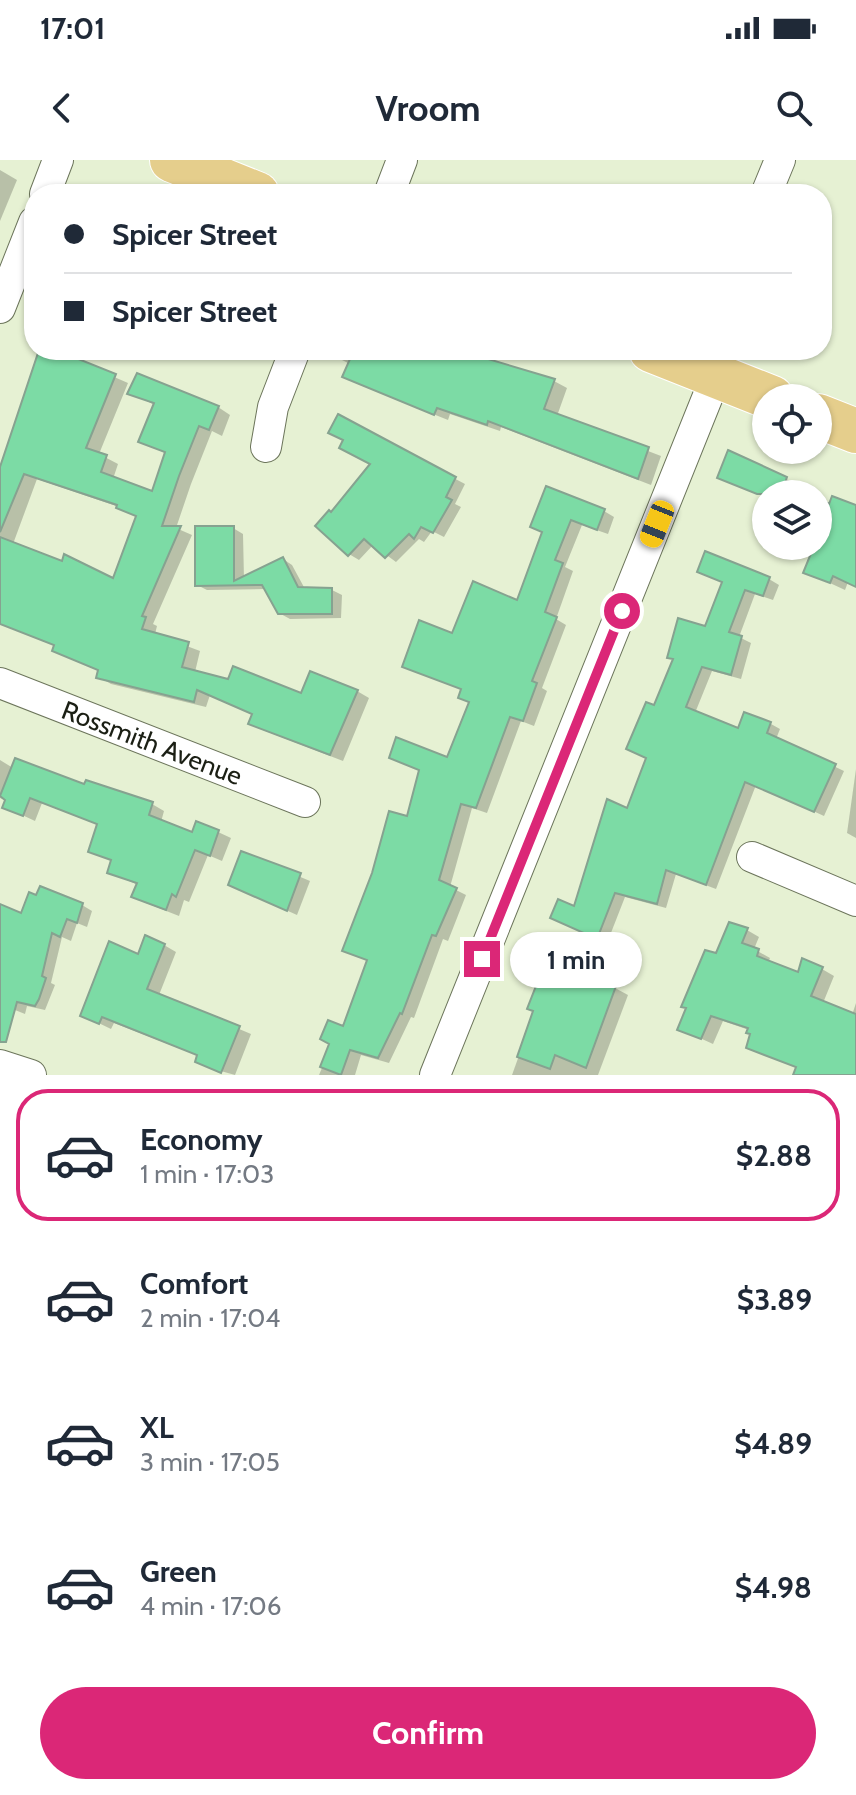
<!DOCTYPE html>
<html lang="en">
<head>
<meta charset="utf-8">
<style>
  body { margin:0; font-family:Cabin,sans-serif; background:#f2f2f3; color:#1f2937; height:100vh; display:flex; flex-direction:column; font-size:30px; white-space:nowrap }
  * { box-sizing:border-box; margin:0 }
  p { font-size:26px; color:#747a83 }
  .icon { flex:none; width:44px; height:44px; fill:none; stroke:currentColor; stroke-width:2; stroke-linecap:round; stroke-linejoin:round }
  .map { position:relative; height:915px; overflow:hidden }
  .details { display:flex; flex-direction:column; background:#fff; flex:1 }
  .details>* { flex:none }
  .hud { position:absolute; left:24px; top:24px; width:808px; height:176px; border-radius:32px; box-shadow:0 2px 6px #0004; display:grid; align-content:center; height:176px; padding:0 40px; background:#fff }
  .controls { position:absolute; left:752px; top:224px; display:grid; gap:16px }
  .controls a { display:grid; place-items:center; width:80px; height:80px; border-radius:50%; background:#fff; box-shadow:0 2px 6px #0004; font-size:40px }
  .end { position:absolute; width:36px; height:36px; margin:-18px; border:10px solid #db2777; background:#fff; box-shadow:0 0 0 4px #fff }
  .from { border-radius:50% }
  .bubble { position:absolute; height:56px; border-radius:28px; background:#fff; box-shadow:0 2px 6px #0004; font-size:26px; font-weight:800; line-height:56px; text-align:center }
  .car { position:absolute; width:24px; height:48px; margin:-24px -12px; border-radius:10px; box-shadow:0 0 6px 2px #0007; background:linear-gradient(#f5c518 24%,#345 0 40%,#f5c518 0 76%,#345 0 86%,#f5c518 0) }
  .hud b { display:flex; align-items:center; gap:28px; height:76px; font-size:30px }
  .hud b+b { border-top:2px solid #e0e1e3 }
  .hud i { width:20px; height:20px; background:#1f2937 }
  ul { padding:14px 0 0; list-style:none }
  li { display:flex; align-items:center; gap:24px; height:132px; margin:0 16px 12px; padding:0 24px; border:4px solid transparent; border-radius:32px }
  li div { flex:1 }
  li b { display:block; font-size:30px }
  li em { font-style:normal; font-weight:800 }
  li.current { border-color:#db2777 }
  li>.icon { width:72px; height:72px; stroke-width:1.5 }
  .cta { display:flex; gap:16px; margin-top:auto; padding:16px 40px }
  .cta a { flex:1; height:92px; border-radius:48px; background:#db2777; color:#fff; font-size:32px; font-weight:800; line-height:92px; text-align:center }
  .status { display:flex; justify-content:space-between; align-items:center; height:56px; padding:0 40px; background:#fff; direction:ltr }
  .status svg { height:22px; fill:currentColor }
  header { display:flex; justify-content:space-between; align-items:center; height:104px; padding:0 40px; background:#fff; font-size:36px; font-weight:800 }
  .map>svg:first-child { display:block }
</style>
</head>
<body>
<div class="status"><b>17:01</b><svg viewBox="0 0 49 12"><path d="M0 12V9h3v3zM5 12V6h3v6zM10 12V3h3v9zM15 12V0h3v12zM26 1h20v11H26zM47 4h2v5h-2z"/></svg></div>
<header><svg class="icon" aria-label="back" viewBox="0 0 24 24"><path d="M15 5l-7 7 7 7"/></svg>Vroom<svg class="icon" aria-label="search" viewBox="0 0 24 24"><circle cx="10" cy="10" r="6"/><path d="M15 15l6 6"/></svg></header>
<div class="map">
<svg width="856" height="915" viewBox="0 0 856 915">
  <rect width="100%" height="100%" fill="#e6f1d3"/>
  <g fill="#0003" fill-rule="evenodd">
    <path d="M0,10l17,10 -17,41z"/>
    <path d="M41,190h47l-6,13 46,20 -29,71 19,10 -5,15 40,14 14,-39 -27,-13 15,-36 -25,-12 88,14 12,8 -8,21 -10,-5 -21,53 -15,44 16,7 -39,89 4,2 -2,8 45,17 -5,21 107,23 55,-4 12,7 -26,63 -80,-31 -12,-7 3,-9 -44,-19 -4,12 -95,-23 -12,-7 1,-6 -45,-21 1,-4 -56,-23v-153zM37,319l82,28 19,10 -24,63 -101,-36z"/>
    <path d="M337,190h128l2,5 87,26 13,7 -10,28 104,40 -10,29 -150,-58 -1,4 -50,-17 -2,6 -90,-36 -13,-8 5,-12 -16,-8z"/>
    <path d="M338,257l127,67 -10,20 6,3 -17,30 -12,-6 -8,11 -5,-3 -23,23 -23,-17 -14,15 -10,-6 -17,-40 40,-50 -27,-24z"/>
    <path d="M719,317l67,2 10,5 -4,10h-26v3z"/>
    <path d="M818,342l12,4 26,2v78l-8,-4 -3,8 -39,-18 12,-26z"/>
    <path d="M604,351l10,6 -6,17 -26,-9 -17,42 8,4 -17,48 10,6 -24,63 5,3 -13,35 -13,-5 -34,92 -15,-5 -22,79 16,8 -18,46 -5,-2 -29,79 -3,-1 -22,46 -28,-8 -6,20h-36l13,-31 12,-15 24,-68 -23,-11 63,-132 12,-47 -18,-8 46,-4 23,-56 -8,-13 -59,-24 114,-63 26,-71 -11,-6z"/>
    <path d="M233,368l10,6 1,45 39,-20 9,6 13,24 27,1 10,5 -1,23 -51,1 -11,-6 -12,-24 -60,1 -10,-5z"/>
    <path d="M769,419l10,6 -6,15 -18,-6 -16,43 12,6 -10,36 -29,-8 -17,42 44,17 6,-15 26,9 9,5 -4,10 68,32 -20,45 -68,-31 -40,104 -40,-15 -10,34 -41,-11 -18,46 -45,-20 13,-14 53,-99 20,-52 7,-50 51,-80 17,-46z"/>
    <path d="M0,600l13,8 139,36 12,7 -3,11 32,13 5,-11 20,8 13,6 -9,23 -14,-6 -19,47 -5,-2 -5,16 -33,-13 -12,-6 4,-12 -29,-13 4,-11 -23,-10 9,-26 -57,-22 -7,18 -30,-14 2,-6 -7,-3z"/>
    <path d="M856,609v69l-9,-5z"/>
    <path d="M243,693l67,28 -13,34 -56,-25z"/>
    <path d="M82,745l10,6 -5,16 -10,-4 -6,18 -9,-4 -11,46 4,2 -10,25 -18,-4 -2,8 -25,-10v-89l22,1z"/>
    <path d="M747,770l12,7 -5,12 16,9 -2,5 31,12 23,-6 12,7 -11,27 29,12 4,-12v72h-61l2,-7 -49,-21 5,-13 -4,-4 -26,-9 -10,23 -33,-15 37,-74z"/>
    <path d="M164,785l12,7 -17,43 92,39 -16,41 -25,-7 -12,-7 1,-5 -85,-33 -3,6 -29,-14 57,-58z"/>
    <path d="M615,828l13,7 -30,80h-86l23,-64z"/>
  </g>
  <g fill="#7cdba5" stroke="#86a290" stroke-width="2">
    <path d="M39,190h17l60,24 -30,74 21,7 -6,17 51,19 13,-39 -27,-10 16,-39 -27,-9 10,-21 82,33 -10,24 -10,-4 -20,50 -17,50h19l-39,90 4,1 -4,12 47,13 -7,25 46,12 5,-13 68,27 9,-22 48,19 -28,65 -82,-31 4,-10 -55,-24 -3,12 -98,-24 2,-8 -46,-19 2,-6 -54,-21v-87l62,24 2,-7 49,24 23,-62 -20,-8 1,-3 -93,-31 -24,58v-65z"/>
    <path d="M354,190h104l97,29 -11,30 105,38 -11,32 -150,-58 -1,4 -50,-17 -3,7 -92,-38z"/>
    <path d="M338,254l118,63 -10,20 6,3 -19,33 -12,-6 -7,12 -5,-5 -24,24 -21,-19 -16,17 -33,-30 14,-16 2,2 39,-48 -31,-16 4,-8 -15,-7z"/>
    <path d="M728,290l59,27 -6,17h-24l-40,-16z"/>
    <path d="M546,326l59,23 -8,21 -26,-10 -16,40 8,3 -18,49 12,5 -25,64 5,2 -14,38 -13,-4 -34,91 -15,-4 -22,76 18,8 -21,48 -4,-1 -30,79 -2,-1 -22,45 -28,-8 -9,25 -21,-8 9,-23 -9,-5 8,-19 15,6 24,-66 -25,-9 30,-78 17,-62 18,5 12,-46 -30,-12 7,-21 51,20 22,-55 -11,-4 3,-9 -59,-22 17,-47 33,13 21,-52 44,19 25,-68 -12,-5z"/>
    <path d="M832,336l24,9v82l-23,-11 -3,7 -27,-10 11,-27h4v-47l11,5z"/>
    <path d="M195,366h39v55l49,-24 15,30 34,1v26h-54l-16,-29 -67,1z"/>
    <path d="M705,391l65,26 -7,19 -18,-6 -16,42 13,4 -11,39 -29,-8 -16,40 52,21 6,-16 27,10 -4,11 69,31 -22,48 -69,-30 -39,103 -40,-15 -9,34 -42,-11 -18,46 -47,-21 8,-19 16,7 33,-107 20,9 19,-50 -20,-9 20,-47 8,3 19,-46 -6,-1 11,-40 27,8 17,-44 -25,-10z"/>
    <path d="M15,598l69,26 2,-4 67,22 -4,13 43,17 4,-11 23,9 -9,26 -15,-6 -19,47 -4,-3 -6,16 -35,-13 6,-14 -30,-10 4,-13 -23,-8 9,-28 -67,-26 -7,18 -21,-8 3,-8 -5,-4z"/>
    <path d="M241,691l60,22 -14,38 -59,-26z"/>
    <path d="M40,726l43,17 -6,20 -10,-4 -7,18 -8,-4 -10,43 4,2 -7,21 -4,7 -18,-4 -11,40h-6v-138l21,9 8,-21 7,3z"/>
    <path d="M729,762l19,6 -6,15 17,6 -2,7 41,16 4,-14 21,9 -12,29 45,18v61h-63l3,-8 -50,-19 4,-14 -4,-1 2,-5 -37,-12 -10,23 -24,-9 9,-22 -5,-1 24,-57 11,3z"/>
    <path d="M145,775l20,9 -18,45 93,37 -19,47 -26,-11 2,-7 -95,-38 -3,7 -19,-8 29,-75 29,13z"/>
    <path d="M547,798l69,28 -30,82 -31,-13 -5,14 -33,-12 16,-46 -6,-2z"/>
  </g>
  <g fill="none" stroke-linecap="round" stroke-linejoin="round">
    <g stroke="#6c755b" stroke-width="32">
      <g id="minor">
        <path d="M45,34l13,-34"/>
        <path d="M389,34l13,-34"/>
        <path d="M766,34l14,-34"/>
        <path d="M0,148l34,-86"/>
        <path d="M266,287l7,-40 22,-57"/>
        <path d="M0,523l305,119"/>
        <path d="M752,697l104,44"/>
        <path d="M0,905l31,10"/>
        <path d="M435,915l281,-699"/>
      </g>
    </g>
    <g stroke="#fff" stroke-width="46">
      <g id="primary">
        <path d="M172,0l85,34"/>
        <path d="M651,190l121,48"/>
        <path d="M818,256l38,15"/>
      </g>
    </g>
    <use href="#minor" stroke="#fff" stroke-width="30"/>
    <use href="#primary" stroke="#e5ce8c" stroke-width="44"/>
  </g>
  <g fill="none" stroke-linecap="round" stroke-linejoin="round">
    <path stroke="#db2777" stroke-width="10" d="M482,799l140,-348"/>
  </g>
  <g text-anchor="middle" dominant-baseline="central" stroke-width="6" stroke-linejoin="round" paint-order="stroke">
    <g font-size="26" fill="#1b1f14" stroke="#fff">
      <text transform="translate(152 583) rotate(21)">Rossmith Avenue</text>
    </g>
  </g>
</svg>
<div class="controls">
<a><svg class="icon" aria-label="locate" viewBox="0 0 24 24"><circle cx="12" cy="12" r="6"/><path d="M12 2v4M12 18v4M2 12h4M18 12h4"/></svg></a>
<a><svg class="icon" aria-label="layers" viewBox="0 0 24 24"><path d="M12 4l9 5-9 5-9-5zM3 14l9 5 9-5"/></svg></a>
</div>
<i class="end from" style="left:622px;top:451px"></i>
<i class="end" style="left:482px;top:799px"></i>
<div class="bubble" style="left:510px;top:772px;width:132px">1 min</div>
<i class="car" style="left:657px;top:364px;rotate:202deg"></i>
<div class="hud">
<b><i class="from"></i>Spicer Street</b>
<b><i></i>Spicer Street</b>
</div>
</div>
<section class="details">
<ul>
<li class="current"><svg class="icon" aria-label="car" viewBox="0 0 24 24"><path d="M5 17H2v-5l4-1 3-4h7l3 4 3 1v5h-3M9 17h6M6 11h13"/><circle cx="7" cy="17" r="2"/><circle cx="17" cy="17" r="2"/></svg><div><b>Economy</b><p>1 min · 17:03</p></div><em>$2.88</em></li>
<li><svg class="icon" aria-label="car" viewBox="0 0 24 24"><path d="M5 17H2v-5l4-1 3-4h7l3 4 3 1v5h-3M9 17h6M6 11h13"/><circle cx="7" cy="17" r="2"/><circle cx="17" cy="17" r="2"/></svg><div><b>Comfort</b><p>2 min · 17:04</p></div><em>$3.89</em></li>
<li><svg class="icon" aria-label="car" viewBox="0 0 24 24"><path d="M5 17H2v-5l4-1 3-4h7l3 4 3 1v5h-3M9 17h6M6 11h13"/><circle cx="7" cy="17" r="2"/><circle cx="17" cy="17" r="2"/></svg><div><b>XL</b><p>3 min · 17:05</p></div><em>$4.89</em></li>
<li><svg class="icon" aria-label="car" viewBox="0 0 24 24"><path d="M5 17H2v-5l4-1 3-4h7l3 4 3 1v5h-3M9 17h6M6 11h13"/><circle cx="7" cy="17" r="2"/><circle cx="17" cy="17" r="2"/></svg><div><b>Green</b><p>4 min · 17:06</p></div><em>$4.98</em></li>
</ul>
<div class="cta"><a>Confirm</a></div>
</section>
</body>
</html>
